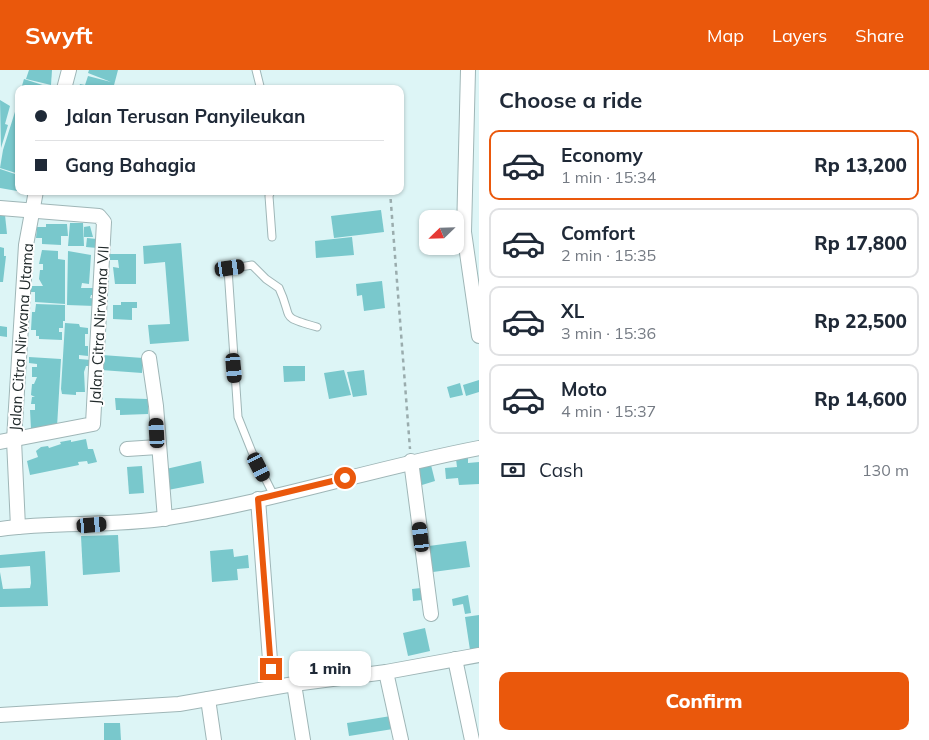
<!DOCTYPE html>
<html lang="en">
<head>
<meta charset="utf-8">
<style>
  body { margin:0; font-family:Mulish,sans-serif; background:#f6f6f7; color:#1f2937; height:100vh; display:flex; flex-direction:column; font-size:19px; white-space:nowrap }
  * { box-sizing:border-box; margin:0 }
  p { font-size:16px; color:#747a83 }
  .icon { flex:none; width:28px; height:28px; fill:none; stroke:currentColor; stroke-width:2; stroke-linecap:round; stroke-linejoin:round }
  .map { position:relative; flex:1; overflow:hidden }
  .details { display:flex; flex-direction:column; background:#fff; width:450px }
  .details>* { flex:none }
  .guide { position:absolute; left:15px; top:15px; width:389px; height:110px; border-radius:10px; box-shadow:0 1px 4px #0004; display:grid; align-content:center; height:110px; padding:0 20px; background:#fff }
  .needle { width:32px; rotate:247deg }
  .buttons { position:absolute; left:419px; top:140px; display:grid; gap:10px }
  .buttons a { display:grid; place-items:center; width:45px; height:45px; border-radius:10px; background:#fff; box-shadow:0 1px 4px #0004; font-size:25px }
  .end { position:absolute; width:22px; height:22px; margin:-11px; border:6px solid #ea580c; background:#fff; box-shadow:0 0 0 2px #fff }
  .from { border-radius:50% }
  .bubble { position:absolute; height:35px; border-radius:10px; background:#fff; box-shadow:0 1px 4px #0004; font-size:16px; font-weight:800; line-height:35px; text-align:center }
  .car { position:absolute; width:15px; height:30px; margin:-15px -8px; border-radius:6px; box-shadow:0 0 4px 1px #0007; background:linear-gradient(#222 24%,#8ab4d8 0 40%,#222 0 76%,#8ab4d8 0 86%,#222 0) }
  .guide b { display:flex; align-items:center; gap:18px; height:48px; font-size:19px }
  .guide b+b { border-top:1px solid #e0e1e3 }
  .guide i { width:12px; height:12px; background:#1f2937 }
  ul { padding:0; list-style:none }
  li { display:flex; align-items:center; gap:15px; height:70px; margin:0 10px 8px; padding:0 10px; border:2px solid #e0e1e3; border-radius:10px }
  li div { flex:1 }
  li b { display:block; font-size:19px }
  li em { font-style:normal; font-weight:800 }
  li.selected { border-color:#ea580c }
  li>.icon { width:45px; height:45px; stroke-width:1.5 }
  h2 { padding:0 20px; font-size:22px; line-height:60px }
  .pay { display:flex; align-items:center; gap:12px; height:55px; padding:0 20px; font-size:19px }
  .pay p { margin-inline-start:auto }
  .cta { display:flex; gap:10px; margin-top:auto; padding:10px 20px }
  .cta a { flex:1; height:58px; border-radius:10px; background:#ea580c; color:#fff; font-size:20px; font-weight:800; line-height:58px; text-align:center }
  header { display:flex; align-items:center; gap:30px; box-sizing:border-box; height:70px; padding:0 25px; background:#ea580c; color:#fff }
  header strong { font-size:24px }
  nav { display:flex; gap:28px; margin-inline-start:auto; font-size:18px }
  main { display:flex; flex:1; min-height:0 }
  .map>svg:first-child { display:block }
</style>
</head>
<body>
<header>
<strong>Swyft</strong>
<nav><a>Map</a><a>Layers</a><a>Share</a></nav>
</header>
<main>
<div class="map">
<svg width="479" height="670" viewBox="0 0 479 670">
  <rect width="100%" height="100%" fill="#ddf5f6"/>
  <g fill="#79c8cc">
    <path d="M29,0h23l-1,15 -25,-6z"/>
    <path d="M89,0h29l-5,19h-35l2,-5 5,1 3,-9 23,6 -23,-9z"/>
    <path d="M24,9l28,9v1h-31z"/>
    <path d="M19,29l-1,57 1,18 -19,-6 3,-18z"/>
    <path d="M0,30l10,6 -5,18 3,1 -7,23z"/>
    <path d="M0,99l15,5 1,6 3,1 -2,10 -17,-3z"/>
    <path d="M381,140l3,22 -50,6 -3,-22z"/>
    <path d="M0,144l5,1 2,19h-7z"/>
    <path d="M70,153h13l1,23h-16z"/>
    <path d="M46,154h21l1,12h-7v9l-19,-1v-6h-6l1,-11h9z"/>
    <path d="M90,156l3,11h-9v-10z"/>
    <path d="M352,167l2,18 -38,3 -1,-17z"/>
    <path d="M87,168l10,1v9l-11,-1z"/>
    <path d="M181,173l8,98 -39,3 -2,-19 22,-1 -5,-62 -21,2 -1,-18z"/>
    <path d="M0,177l4,1v8h2l-3,26h-3z"/>
    <path d="M42,180l16,1v8l7,1v44l-30,-2v-10h-4v-6h12l-4,-7 1,-9h3v-6h-4z"/>
    <path d="M68,181l23,4 -2,29 -7,-1 -1,5h15v7h-5l-1,3 5,1v7l-28,-1z"/>
    <path d="M109,184h27v30h-21l-2,-17 6,1 -1,-8h-9z"/>
    <path d="M382,211l3,27 -21,3 -2,-16 -5,1 -1,-12z"/>
    <path d="M121,232h16v6h-5v12l-19,-1v-14h8z"/>
    <path d="M36,234l29,1v16h-2v7h-4v4h3v8l-23,-1v-3h-3v-6h-5l1,-18h3z"/>
    <path d="M65,253l14,1 1,3 8,1v6h-3v12h3v10l-9,-1v4l12,1v6h-5l-2,6 1,20h-9v3l-14,-1 -1,-5z"/>
    <path d="M0,256l7,1v10l-7,-1z"/>
    <path d="M102,285l41,3 -1,15 -41,-3z"/>
    <path d="M29,287l32,2 -4,68 -26,2 -1,-19h5v-6h-4l1,-7h3l-4,-2 1,-11h2l3,-7h-5v-10h5v-3l-8,-1z"/>
    <path d="M283,296h22v15l-21,1z"/>
    <path d="M344,300l7,25 -22,4 -5,-26z"/>
    <path d="M364,300l3,25 -14,2 -6,-25z"/>
    <path d="M479,310v12l-13,4 -3,-11z"/>
    <path d="M460,313l3,12 -13,3 -3,-11z"/>
    <path d="M115,328l33,1v15l-28,1v-5h-4z"/>
    <path d="M86,369l2,10h5l4,13 -9,2 -1,-3 -9,1 1,3 -49,10 -3,-14 11,-4 -2,-6 5,-4 7,-1 1,2 12,-4 -1,-2 11,-2v2z"/>
    <path d="M468,388v5l11,-1v22l-20,1 -1,-7 -12,1 -1,-11 12,-1 -1,-8z"/>
    <path d="M201,391l3,22 -36,7 -2,-21z"/>
    <path d="M431,395l4,16 -13,4 -4,-16z"/>
    <path d="M142,396l2,27 -15,1 -2,-27z"/>
    <path d="M118,465l2,37 -37,3 -2,-39z"/>
    <path d="M466,471l4,26 -37,5 -4,-26z"/>
    <path d="M233,479l1,8 14,-2 1,13 -12,1 1,11 -26,2 -2,-31z"/>
    <path d="M45,481l3,55 -48,1v-35l3,17 27,-1 1,-5 -1,-17 -30,2v-13z"/>
    <path d="M421,518l1,12 -9,1 -1,-12z"/>
    <path d="M468,525l3,18 -6,1 -2,-10 -10,2 -1,-7z"/>
    <path d="M479,545v34l-9,1 -5,-33z"/>
    <path d="M425,558l5,23 -22,5 -5,-23z"/>
    <path d="M391,646l2,13 -44,7 -2,-13z"/>
    <path d="M104,653h16l1,17h-17z"/>
  </g>
  <g fill="none" stroke-linecap="round" stroke-linejoin="round">
    <g stroke="#9fb6b7" stroke-width="9">
      <g id="service">
        <path d="M256,0l4,16"/>
        <path d="M271,121l-2,5 3,41"/>
        <path d="M274,426l-22,-44 -14,-35 -10,-148 24,-4 14,14 13,9c15,32 -1,28 38,39"/>
      </g>
    </g>
    <g stroke="#9fb6b7" stroke-width="16">
      <g id="minor">
        <path d="M468,0l-4,162 15,104"/>
        <path d="M64,19l5,-19"/>
        <path d="M0,138l99,8 5,6 -11,202 -93,18"/>
        <path d="M149,288l7,48 9,113"/>
        <path d="M127,379l31,-2"/>
        <path d="M411,391l20,153"/>
        <path d="M258,429l14,188"/>
        <path d="M18,457l-4,-87 12,-195 10,-54"/>
        <path d="M0,459c55,-8 112,-2 167,-11 105,-16 207,-50 312,-70"/>
        <path d="M455,589l17,81"/>
        <path d="M386,602l15,68"/>
        <path d="M294,614l9,56"/>
        <path d="M208,629l6,41"/>
        <path d="M0,645l179,-11 115,-20 92,-12 93,-17"/>
      </g>
    </g>
    <path stroke="#9aacad" stroke-width="2.5" stroke-dasharray="4 4" stroke-linecap="butt" d="M390,121l20,258"/>
    <use href="#service" stroke="#fff" stroke-width="7"/>
    <use href="#minor" stroke="#fff" stroke-width="14"/>
  </g>
  <g fill="none" stroke-linecap="round" stroke-linejoin="round">
    <path stroke="#ea580c" stroke-width="6" d="M271,599l-13,-170 87,-21"/>
  </g>
  <g text-anchor="middle" dominant-baseline="central" stroke-width="4" stroke-linejoin="round" paint-order="stroke">
    <g font-size="15" fill="#222b2c" stroke="#fff">
      <text transform="translate(99 255) rotate(-87)">Jalan Citra Nirwana VII</text>
      <text transform="translate(21 267) rotate(-86)">Jalan Citra Nirwana Utama</text>
    </g>
  </g>
</svg>
<div class="buttons">
<a><svg class="needle" viewBox="-14 -14 28 28"><path d="M0-13l5 13h-10z" fill="#e53935"/><path d="M0 13l5-13h-10z" fill="#747a83"/></svg></a>
</div>
<i class="end from" style="left:345px;top:408px"></i>
<i class="end" style="left:271px;top:599px"></i>
<div class="bubble" style="left:289px;top:581px;width:82px">1 min</div>
<i class="car" style="left:230px;top:198px;rotate:82deg"></i>
<i class="car" style="left:234px;top:298px;rotate:175deg"></i>
<i class="car" style="left:157px;top:363px;rotate:357deg"></i>
<i class="car" style="left:259px;top:397px;rotate:153deg"></i>
<i class="car" style="left:92px;top:455px;rotate:85deg"></i>
<i class="car" style="left:421px;top:467px;rotate:353deg"></i>
<div class="guide">
<b><i class="from"></i>Jalan Terusan Panyileukan</b>
<b><i></i>Gang Bahagia</b>
</div>
</div>
<section class="details">
<h2>Choose a ride</h2>
<ul>
<li class="selected"><svg class="icon" aria-label="car" viewBox="0 0 24 24"><path d="M5 17H2v-5l4-1 3-4h7l3 4 3 1v5h-3M9 17h6M6 11h13"/><circle cx="7" cy="17" r="2"/><circle cx="17" cy="17" r="2"/></svg><div><b>Economy</b><p>1 min · 15:34</p></div><em>Rp 13,200</em></li>
<li><svg class="icon" aria-label="car" viewBox="0 0 24 24"><path d="M5 17H2v-5l4-1 3-4h7l3 4 3 1v5h-3M9 17h6M6 11h13"/><circle cx="7" cy="17" r="2"/><circle cx="17" cy="17" r="2"/></svg><div><b>Comfort</b><p>2 min · 15:35</p></div><em>Rp 17,800</em></li>
<li><svg class="icon" aria-label="car" viewBox="0 0 24 24"><path d="M5 17H2v-5l4-1 3-4h7l3 4 3 1v5h-3M9 17h6M6 11h13"/><circle cx="7" cy="17" r="2"/><circle cx="17" cy="17" r="2"/></svg><div><b>XL</b><p>3 min · 15:36</p></div><em>Rp 22,500</em></li>
<li><svg class="icon" aria-label="car" viewBox="0 0 24 24"><path d="M5 17H2v-5l4-1 3-4h7l3 4 3 1v5h-3M9 17h6M6 11h13"/><circle cx="7" cy="17" r="2"/><circle cx="17" cy="17" r="2"/></svg><div><b>Moto</b><p>4 min · 15:37</p></div><em>Rp 14,600</em></li>
</ul>
<div class="pay"><svg class="icon" aria-label="cash" viewBox="0 0 24 24"><path d="M3 7h18v10H3z"/><circle cx="12" cy="12" r="2"/></svg>Cash<p>130 m</p></div>
<div class="cta"><a>Confirm</a></div>
</section>
</main>
</body>
</html>
